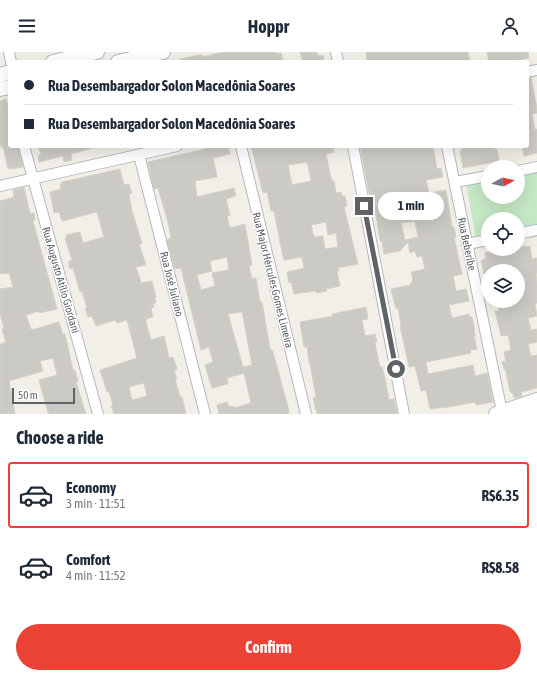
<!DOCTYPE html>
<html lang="en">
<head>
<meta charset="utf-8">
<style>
  body { margin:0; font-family:"Asap Condensed",sans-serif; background:#f6f6f7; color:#1f2937; height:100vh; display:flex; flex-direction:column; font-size:15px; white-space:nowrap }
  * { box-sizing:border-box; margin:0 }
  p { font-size:13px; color:#747a83 }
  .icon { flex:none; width:22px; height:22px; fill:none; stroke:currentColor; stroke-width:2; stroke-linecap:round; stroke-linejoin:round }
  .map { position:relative; height:362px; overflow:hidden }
  .side { display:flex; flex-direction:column; background:#fff; flex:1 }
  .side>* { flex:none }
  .hud { position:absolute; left:8px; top:8px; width:521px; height:88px; border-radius:4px; box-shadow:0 4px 16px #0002; display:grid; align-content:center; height:88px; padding:0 16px; background:#fff }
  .needle { width:26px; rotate:82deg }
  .controls { position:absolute; left:481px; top:108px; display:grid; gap:8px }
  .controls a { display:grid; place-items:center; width:44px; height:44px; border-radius:50%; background:#fff; box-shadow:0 4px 16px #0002; font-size:20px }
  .scale { position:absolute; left:12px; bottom:10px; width:63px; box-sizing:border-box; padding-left:4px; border:2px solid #5f6368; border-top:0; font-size:11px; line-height:14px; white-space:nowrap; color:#5f6368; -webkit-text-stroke:3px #fff; paint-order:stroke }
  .end { position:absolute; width:18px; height:18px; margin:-9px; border:5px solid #5f6368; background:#fff; box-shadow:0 0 0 2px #fff }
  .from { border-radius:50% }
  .bubble { position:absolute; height:28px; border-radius:14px; background:#fff; box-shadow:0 4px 16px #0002; font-size:13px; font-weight:700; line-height:28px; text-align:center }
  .hud b { display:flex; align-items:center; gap:14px; height:38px; font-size:15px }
  .hud b+b { border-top:1px solid #e0e1e3 }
  .hud i { width:10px; height:10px; background:#1f2937 }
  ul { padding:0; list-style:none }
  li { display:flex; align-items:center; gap:12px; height:66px; margin:0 8px 6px; padding:0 8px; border:2px solid transparent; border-radius:4px }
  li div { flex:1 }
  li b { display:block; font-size:15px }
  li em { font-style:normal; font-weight:700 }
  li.current { border-color:#ea4335 }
  li>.icon { width:36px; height:36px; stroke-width:1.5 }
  h2 { padding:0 16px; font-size:18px; line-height:48px }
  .action { display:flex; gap:8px; margin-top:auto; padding:8px 16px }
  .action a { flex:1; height:46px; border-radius:24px; background:#ea4335; color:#fff; font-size:16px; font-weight:700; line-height:46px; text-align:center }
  header { display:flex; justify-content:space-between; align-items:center; height:52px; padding:0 16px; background:#fff; font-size:18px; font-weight:700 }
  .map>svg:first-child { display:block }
</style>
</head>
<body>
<header><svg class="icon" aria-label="menu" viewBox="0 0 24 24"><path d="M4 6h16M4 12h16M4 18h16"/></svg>Hoppr<svg class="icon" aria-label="person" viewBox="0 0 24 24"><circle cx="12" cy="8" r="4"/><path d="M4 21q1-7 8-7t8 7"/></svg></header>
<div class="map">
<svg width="537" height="362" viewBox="0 0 537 362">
  <rect width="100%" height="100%" fill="#f1efe8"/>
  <path fill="#c5e8c5" d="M537,120v54l-19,4v-11h-30v17l-12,2 -10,-54 22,-4v17h30v-22z"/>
  <g fill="#cccac5" stroke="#d6d1c6" fill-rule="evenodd">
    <path d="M223,0h54v2l4,-1 2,9h-13l-1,-2 -8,2h-81v-3l19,-4h4v2z"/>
    <path d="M300,0h17l1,4 5,-1 1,7h-21z"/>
    <path d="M366,0h102l2,10h-103z"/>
    <path d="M487,0h41l1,6 -21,4h-19z"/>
    <path d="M527,26h4l5,25 1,10 -5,1 3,16 2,-1v24l-13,3 -2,-10h5z"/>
    <path d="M6,47l4,13v14h-2l2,7v13h8l5,21 -11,2 -1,-1 -3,1 -5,-22h-3v-46z"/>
    <path d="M38,94h54v2l-21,6 1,6 -8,2 -1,-6 -24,6 -1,-6 3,-2z"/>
    <path d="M210,94h18l2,8 -17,4 4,19 -22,4 2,16 37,-9 2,8 -10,3 4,16 -3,1 3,12 15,-4 7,41 -3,1 3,13 4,-1 4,24h2l8,47h1l2,3 15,55 1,7h-70l-2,-9 10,-3 2,5 4,-1 1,2 17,-5 -7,-30 -17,5 1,6 -16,4 -7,-23 8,-3 -4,-15 -8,3 -20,-82 -6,1 -8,-29 4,-2 -3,-16 -10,-34 -4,1 -6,-27 53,-12 10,-3zM227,205l2,13 -17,3 3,13 -14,4 -4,-15 15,-4 -2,-10zM242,260l10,53 -9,2 -15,-53z"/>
    <path d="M251,94h82l1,6 -8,2 3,15 3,12h2l2,12 5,-1 1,4h3l2,10 -3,1 14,57 -20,4 1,3h-2l3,15 -14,3 1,2 -10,2 -1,-2 -22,3 -3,-12 -2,1 -2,-11 17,-4 -2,-11 -18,3 -1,-3 -9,-46h-3l-4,-19 -4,1zM307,110l4,19 -19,4 -4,-20zM326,170l2,13 8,-2 2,14 -13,2 -2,-13 -9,1 -3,-12z"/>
    <path d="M360,94h22v2l13,-2h38l4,23 4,-1 2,9 -17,3 3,13 17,-3 6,37h2l2,10h-2l8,37 -9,2 3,15 10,-2 3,12 -20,4 3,13 17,-4 1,3h2l2,9 1,10h-1l3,13 -7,1 1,3 -45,9 2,12 45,-9 2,11 12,-3 6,29 -17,3 -1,-3 -32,6v-1l-13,2 -4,-19 -5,1 -6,-25 -6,1 -9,-41 1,-1 -3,-17 -2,1 -5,-20 19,-4 3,-5 -2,-8 14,-3 -3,-13 -5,1 -2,-6 -5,2 -2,-11 -8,9 -16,3 -2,-13h-2l-4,-26h-1l-2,-7h-1zM415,169l3,16 -13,3 -4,-17z"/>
    <path d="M471,94h23l1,4 2,-1 2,12 -36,7 -3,-17 2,-1v-2z"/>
    <path d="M120,117l4,16 5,-1 3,9 -3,1 3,17 10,32 -3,1 7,21 -10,2 3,9 2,7 11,-2 4,17h-1l1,4 -3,2 1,3 -3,1 2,9 -7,2v3l5,18 13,-4 5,22 4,-1 4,12 -3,1 3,9h-2l5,18h2l4,17h-72l-3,-8 2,-1 -4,-14 -2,1 -7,-22 37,-12 -10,-38 -10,3 -2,-3 -19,6 -4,-10 -4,1 -3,-9h2l-5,-17 -2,1 -7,-24 -3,1 -2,-7 4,-2 -7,-22 2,-1 -1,-2 14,-3 3,11 21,-6 -7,-25 -35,9 -3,-9 -5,1 -4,-21 11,-3 -1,-4 2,-3zM144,331l3,13 -15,4 -3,-13z"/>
    <path d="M24,135l6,26h4l1,7 -2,1 24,88 -18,4v-2l-13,4 5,14 1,1 27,-8 4,13 2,-1 8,36h2l3,11 -2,1 10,32h-37v-2l-1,1 -9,-33 18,-5 -4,-17 -13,3 3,10 -34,10 6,33h-15v-70l6,-2 -4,-13 2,-1 -4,-15v-24l13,-2 -4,-14 -9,1v-73l14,-4 -1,-7z"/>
    <path d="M526,194l1,1 3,-1 2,13 5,-1v16h-1l1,8v21l-2,1 2,12 -9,2 3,12 6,-1v13l-9,2 3,12 6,-1v33l-16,4 1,4 -8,2 -1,-5 -3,-1 -4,-20 -1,-3h-1l-2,-7 4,-1 -2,-9 7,-2 -3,-15 -7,1 -6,-25h4l-2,-10h23l-2,-9v-21h-9v-2l-12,2h-9v2l-4,1 -3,-13 5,-3 -1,-5 23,-4h10v-2z"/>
    <path d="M366,255l2,12 -6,1 3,16 10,-2 2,8h-2l1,7 4,18h2l3,11 4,22 5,-1 3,15h-80l-4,-16 3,-1 -6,-34h-1l-2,-16h-3l-4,-25 33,-6 -1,-2z"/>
  </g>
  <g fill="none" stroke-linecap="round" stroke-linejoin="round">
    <g stroke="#b5b8bc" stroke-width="12">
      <g id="street">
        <path d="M9,0l2,10"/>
        <path d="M336,0l2,10"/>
        <path d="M527,20l10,-2"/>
        <path d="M24,94l74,268"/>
        <path d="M241,94l65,268"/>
        <path d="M353,94l51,268"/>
        <path d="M447,94l55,266"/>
        <path d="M139,103l66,259"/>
        <path d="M518,119l19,-4"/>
        <path d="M455,130l33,-6"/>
        <path d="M0,134l177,-40"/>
        <path d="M518,182l19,-4"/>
        <path d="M467,192l21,-4"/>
      </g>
    </g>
    <g stroke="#b6babf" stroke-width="16">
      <g id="secondary">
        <path d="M53,10l44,-10"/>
        <path d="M118,10l45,-10"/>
        <path d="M0,23l10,-3"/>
        <path d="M0,37l10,-2"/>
        <path d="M514,360h23"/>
        <path d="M496,362l41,-14"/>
      </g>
    </g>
    <use href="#street" stroke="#fff" stroke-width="10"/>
    <use href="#secondary" stroke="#fff" stroke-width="14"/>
  </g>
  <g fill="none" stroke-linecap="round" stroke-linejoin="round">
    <path stroke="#5f6368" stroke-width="5" d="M364,154l32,163"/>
  </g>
  <g text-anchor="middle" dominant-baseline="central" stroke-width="3" stroke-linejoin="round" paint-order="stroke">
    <g font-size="11" fill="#5f6368" stroke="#fff">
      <text transform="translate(467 192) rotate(78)">Rua Beberibe</text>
      <text transform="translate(61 228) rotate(74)">Rua Augusto Atílio Giordani</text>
      <text transform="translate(273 228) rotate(76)">Rua Major Hércules Gomes Limeira</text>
      <text transform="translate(172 232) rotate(76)">Rua José Juliano</text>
    </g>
  </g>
</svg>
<div class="controls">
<a><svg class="needle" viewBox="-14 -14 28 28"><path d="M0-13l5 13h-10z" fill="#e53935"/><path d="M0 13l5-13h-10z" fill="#747a83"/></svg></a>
<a><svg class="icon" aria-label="locate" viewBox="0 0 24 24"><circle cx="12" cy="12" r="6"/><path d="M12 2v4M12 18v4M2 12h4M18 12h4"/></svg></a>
<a><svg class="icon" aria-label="layers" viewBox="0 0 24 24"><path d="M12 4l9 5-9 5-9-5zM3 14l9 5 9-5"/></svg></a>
</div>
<div class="scale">50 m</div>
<i class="end from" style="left:396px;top:317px"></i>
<i class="end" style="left:364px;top:154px"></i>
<div class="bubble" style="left:378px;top:140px;width:66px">1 min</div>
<div class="hud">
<b><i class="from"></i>Rua Desembargador Solon Macedônia Soares</b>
<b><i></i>Rua Desembargador Solon Macedônia Soares</b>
</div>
</div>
<section class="side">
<h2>Choose a ride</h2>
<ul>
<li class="current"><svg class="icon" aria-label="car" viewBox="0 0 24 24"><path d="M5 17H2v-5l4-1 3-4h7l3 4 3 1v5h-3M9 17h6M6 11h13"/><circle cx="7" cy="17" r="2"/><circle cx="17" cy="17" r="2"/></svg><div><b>Economy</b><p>3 min · 11:51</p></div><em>R$6.35</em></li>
<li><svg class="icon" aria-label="car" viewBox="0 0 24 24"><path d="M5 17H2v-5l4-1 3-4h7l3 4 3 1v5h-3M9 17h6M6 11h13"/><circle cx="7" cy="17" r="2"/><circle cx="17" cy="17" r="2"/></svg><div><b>Comfort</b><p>4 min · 11:52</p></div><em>R$8.58</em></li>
</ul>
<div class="action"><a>Confirm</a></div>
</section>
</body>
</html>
